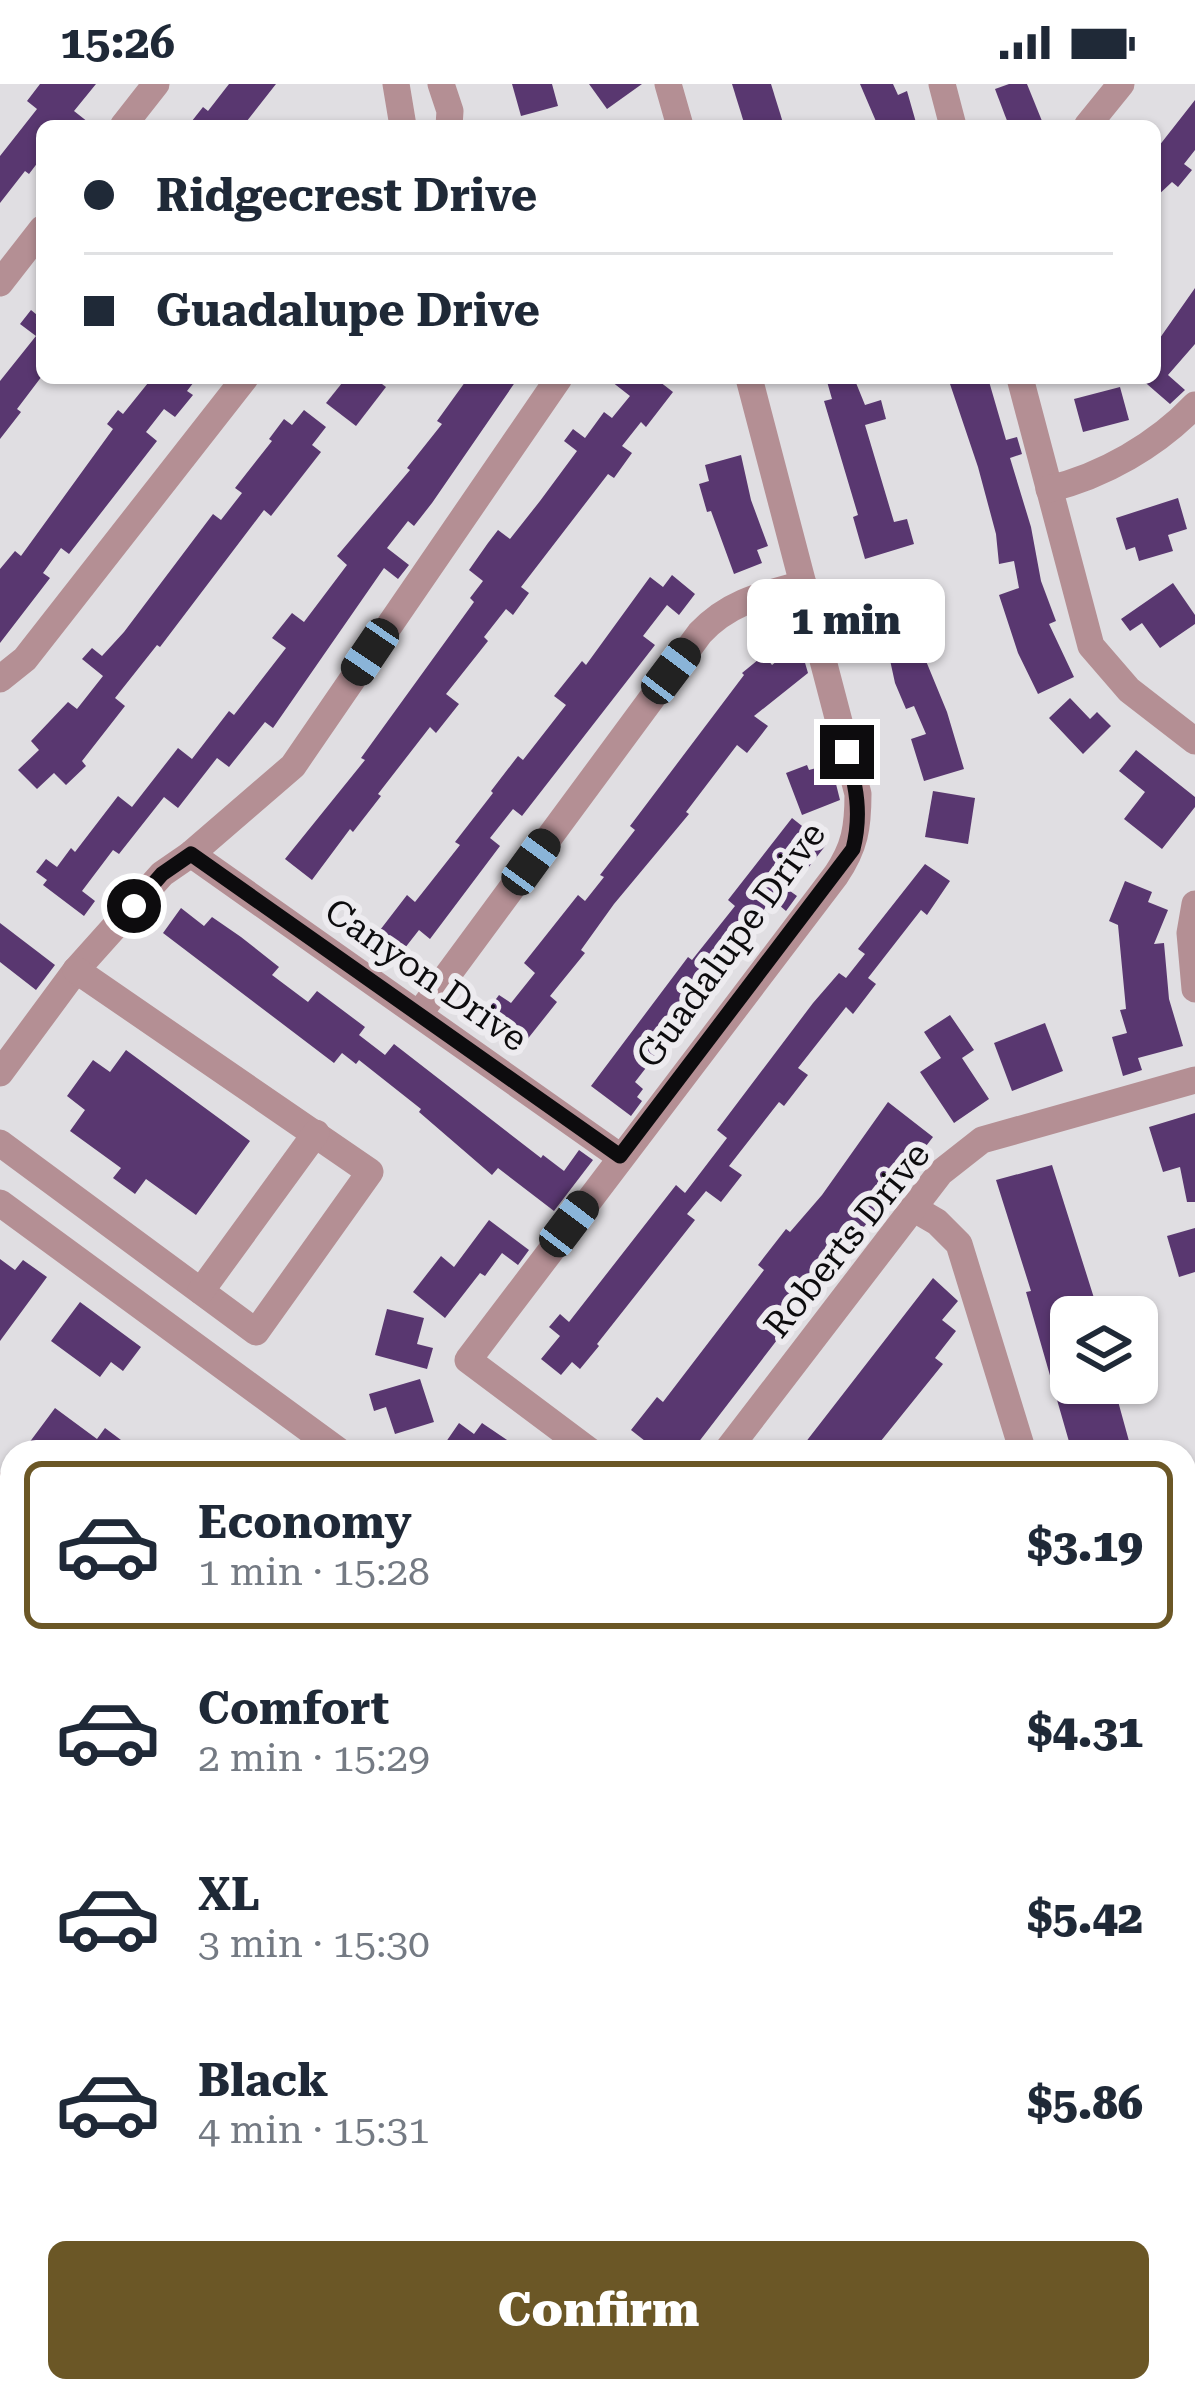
<!DOCTYPE html>
<html lang="en">
<head>
<meta charset="utf-8">
<style>
  body { margin:0; font-family:"Roboto Serif",serif; background:#f2f2f3; color:#1f2937; height:100vh; display:flex; flex-direction:column; font-size:45px; white-space:nowrap }
  * { box-sizing:border-box; margin:0 }
  p { font-size:39px; color:#747a83 }
  .icon { flex:none; width:66px; height:66px; fill:none; stroke:currentColor; stroke-width:2; stroke-linecap:round; stroke-linejoin:round }
  .map { position:relative; flex:1; overflow:hidden }
  .drawer { position:absolute; left:0px; top:1356px; width:1197px; height:963px; display:flex; flex-direction:column; background:#fff; border-radius:36px 36px 0 0; box-shadow:0 3px 9px #0004 }
  .drawer>* { flex:none }
  .top-card { position:absolute; left:36px; top:36px; width:1125px; height:264px; border-radius:18px; box-shadow:0 3px 9px #0004; display:grid; align-content:center; height:264px; padding:0 48px; background:#fff }
  .buttons { position:absolute; left:1050px; top:1212px; display:grid; gap:24px }
  .buttons a { display:grid; place-items:center; width:108px; height:108px; border-radius:18px; background:#fff; box-shadow:0 3px 9px #0004; font-size:60px }
  .end { position:absolute; width:54px; height:54px; margin:-27px; border:15px solid #0d0c0e; background:#fff; box-shadow:0 0 0 6px #fff }
  .from { border-radius:50% }
  .bubble { position:absolute; height:84px; border-radius:18px; background:#fff; box-shadow:0 3px 9px #0004; font-size:39px; font-weight:800; line-height:84px; text-align:center }
  .car { position:absolute; width:36px; height:72px; margin:-36px -18px; border-radius:15px; box-shadow:0 0 9px 3px #0007; background:linear-gradient(#222 24%,#8ab4d8 0 40%,#222 0 76%,#8ab4d8 0 86%,#222 0) }
  .top-card b { display:flex; align-items:center; gap:42px; height:114px; font-size:45px }
  .top-card b+b { border-top:3px solid #e0e1e3 }
  .top-card i { width:30px; height:30px; background:#1f2937 }
  ul { padding:21px 0 0; list-style:none }
  li { display:flex; align-items:center; gap:36px; height:168px; margin:0 24px 18px; padding:0 24px; border:6px solid transparent; border-radius:18px }
  li div { flex:1 }
  li b { display:block; font-size:45px }
  li em { font-style:normal; font-weight:800 }
  li.on { border-color:#6b5726 }
  li>.icon { width:108px; height:108px; stroke-width:1.5 }
  .action { display:flex; gap:24px; margin-top:auto; padding:24px 48px }
  .action a { flex:1; height:138px; border-radius:18px; background:#6b5726; color:#fff; font-size:48px; font-weight:800; line-height:138px; text-align:center }
  .status { display:flex; justify-content:space-between; align-items:center; height:84px; padding:0 60px; background:#fff; direction:ltr }
  .status svg { height:33px; fill:currentColor }
  .map>svg:first-child { display:block }
</style>
</head>
<body>
<div class="status"><b>15:26</b><svg viewBox="0 0 49 12"><path d="M0 12V9h3v3zM5 12V6h3v6zM10 12V3h3v9zM15 12V0h3v12zM26 1h20v11H26zM47 4h2v5h-2z"/></svg></div>
<div class="map">
<svg width="1195" height="2317" viewBox="0 0 1195 2317">
  <rect width="100%" height="100%" fill="#e0dee2"/>
  <g fill="#593770">
    <path d="M40,0h56l-22,27 19,15h-51v31l-13,17 -4,-3 -25,32v-47l37,-47 -10,-8z"/>
    <path d="M229,0h47l-33,42h-55l15,-19 5,4z"/>
    <path d="M512,0h40l6,22 -37,10z"/>
    <path d="M589,0h53l-35,25z"/>
    <path d="M732,0h39l13,42h-39z"/>
    <path d="M860,0h33l5,11 9,-4 10,35h-39z"/>
    <path d="M1009,0h18l17,42h-35l-14,-37z"/>
    <path d="M1195,16v50l-11,14 8,6 -14,17 -6,-5 -17,16v-47z"/>
    <path d="M1195,204v56l-27,31 17,15 -15,14 -30,-26h15v-33z"/>
    <path d="M31,226l11,9v57l-25,33 4,3 -21,27v-58l36,-45 -16,-12z"/>
    <path d="M152,294h45l-10,13 6,4 -18,22 -11,-8 -18,23 11,9 -88,113 -8,-6 -18,25 7,5 -50,65v-74l15,-18 6,5 92,-127 -6,-5 11,-14 5,4z"/>
    <path d="M346,294h28l12,9 -30,39 -30,-23z"/>
    <path d="M468,294h50l-86,125 -18,23 -6,-5 -21,27 22,17 -11,14 -14,-11 -111,160 -8,-6 -36,45 -12,-9 -39,50 -14,-11 -45,57 -6,-4 -31,41 13,10 -11,15 -41,-31 4,-5 -11,-8 10,-13 11,8 14,-19 4,4 43,-56 14,11 46,-59 14,11 37,-48 5,4 52,-67 -14,-10 20,-25 12,9 43,-57 -10,-9 73,-86 -3,-2 35,-44 -5,-3z"/>
    <path d="M607,294h48l18,14 -27,35 -5,-5 -19,24 10,7 -18,25 -6,-4 -87,113 8,6 -16,22 -7,-6 -22,28 4,4 -42,53 13,10 -23,29 -6,-6 -52,67 3,2 -28,36 -3,-3 -38,51 -27,-21 80,-99 -4,-2 113,-156 -4,-4 13,-17 -14,-11 19,-27 10,-13 12,9 30,-38 37,-50 -13,-10 9,-12 12,9 19,-26 8,6 18,-22z"/>
    <path d="M826,294h28l11,27 16,-5 5,19 -21,6 29,97 13,-3 7,25 -49,15 -12,-42 5,-2 -34,-114 8,-2z"/>
    <path d="M948,294h40l18,62 11,-3 5,17 -12,4 21,69 10,54 15,40 -7,3 25,53 -36,17 -20,-41 -19,-58 20,-7 -5,-27 -15,3 -3,-30 -18,-67z"/>
    <path d="M1120,303l9,33 -46,12 -9,-33z"/>
    <path d="M304,326l22,17 -14,18 9,7 -50,64 -7,-6 -104,137 -3,-2 -42,53 10,8 -43,55 4,5 -20,19 -12,-12 -17,16 -19,-19 21,-20 -8,-9 37,-39 9,7 26,-33 -21,-17 10,-11 10,8 22,-24 89,-118 8,6 21,-27 -7,-5 37,-47 -3,-2 15,-20 8,6z"/>
    <path d="M741,371l10,45 17,46 -11,4 5,13 -28,11 -23,-63 -4,1 -8,-28 10,-3 -4,-16z"/>
    <path d="M1178,414l9,31 -19,6 5,16 -34,10 -4,-14 -9,3 -10,-32z"/>
    <path d="M672,491l23,19 -16,21 -12,-10 -24,31 12,9 -133,171 -9,-7 -23,29 10,8 -70,93 -11,-9 -18,23 -24,-19 30,-39 8,7 45,-57 -5,-3 38,-49 -2,-2 27,-35 5,4 43,-55 -12,-9 28,-35 4,4 64,-88 13,10z"/>
    <path d="M1173,499l22,32v9l-35,24 -18,-25 -12,8 -9,-12z"/>
    <path d="M924,533l11,41 -9,3 21,51 17,57 -40,12 -13,-42 15,-5 -12,-28 -8,3 -11,-26 -12,-55z"/>
    <path d="M796,562l7,10 5,17 -54,43 14,10 -21,27 -10,-8 -51,67 3,2 -75,90 -33,46 4,3 -35,43 7,6 -31,39 -39,-30 12,-16 12,8 24,-30 -11,-10 54,-68 7,6 19,-24 -4,-2 35,-45 -5,-4 114,-151 -2,-2 22,-18 8,10z"/>
    <path d="M1070,614l20,21 7,-7 14,14 -28,28 -34,-36z"/>
    <path d="M1136,666l59,47v10l-33,42 -38,-30 21,-27 -26,-21z"/>
    <path d="M831,680l9,36 -38,15 -16,-42 21,-8 2,5z"/>
    <path d="M933,707l42,7 -7,46 -43,-7z"/>
    <path d="M792,734l34,27 -36,46 7,5 -11,15 -14,-12 -33,43 8,7 -19,24 -3,-3 -61,84 -5,-3 -24,31 8,7 -6,8 5,4 -11,15 -40,-30 97,-129 4,3 43,-54 -7,-6z"/>
    <path d="M925,780l25,17 -23,34 -6,-5 -53,68 8,6 -23,30 -7,-7 -48,61 10,7 -24,31 -5,-4 -50,64 13,9 -21,27 -15,-11 -19,23 8,6 -98,124 2,2 -19,23 -8,-7 -11,13 -20,-16 19,-23 -11,-9 11,-13 9,8 107,-137 9,8 42,-55 -10,-8 96,-127 26,-30 7,5 19,-24 -7,-5z"/>
    <path d="M1125,797l27,11 -4,10 20,8 -14,34 10,-1 5,56 14,47 -45,12 4,12 -19,6 -11,-39 15,-4 -7,-23 6,-1 -8,-84 -9,-4z"/>
    <path d="M181,824l23,18 8,-9 29,20 38,30 -7,8 36,27 9,-11 48,36 -6,8 26,20 9,-11 147,114 2,-3 21,16 15,-21 14,10 -39,51 -56,-43 -6,7 -73,-63 2,-3 -62,-49 -3,4 -14,-11 -8,10 -171,-130z"/>
    <path d="M0,839l55,42 -19,25 -36,-28z"/>
    <path d="M950,931l24,35 -12,8 27,41 -35,24 -34,-51 21,-14 -17,-26z"/>
    <path d="M1045,939l18,48 -51,20 -18,-48z"/>
    <path d="M126,966l124,91 -54,74 -50,-36 -11,15 -22,-16 8,-10 -51,-37 15,-21 -18,-14 26,-36 17,12z"/>
    <path d="M888,1018l45,35 -242,315h-32l-28,-22 26,-33 6,5 101,-132 -6,-5 28,-36 4,3 32,-37z"/>
    <path d="M1195,1029v89h-8l-7,-35 -17,5 -14,-45z"/>
    <path d="M1052,1081l48,152h-29v66h42l19,69h-60l-46,-160 5,-1 -35,-111z"/>
    <path d="M489,1136l40,30 -11,15 -16,-12 -17,23 -5,-3 -35,45 -32,-26 28,-36 13,11z"/>
    <path d="M1195,1144v44l-16,5 -12,-41z"/>
    <path d="M0,1175l15,11 8,-10 24,17 -47,64z"/>
    <path d="M933,1194l25,23 -16,19 14,11 -21,27 8,6 -71,88h-74z"/>
    <path d="M80,1218l61,45 -18,24 -12,-9 -11,15 -49,-36z"/>
    <path d="M387,1225l37,9 -7,26 16,4 -6,21 -52,-14z"/>
    <path d="M420,1295l14,43 -39,12 -9,-27 -12,4 -5,-17z"/>
    <path d="M55,1324l42,31 8,-11 32,24h-95l-13,-9z"/>
    <path d="M459,1339l15,11 8,-11 43,29h-86z"/>
  </g>
  <g fill="none" stroke-linecap="round" stroke-linejoin="round">
    <g stroke="#b48f94" stroke-width="27">
      <path d="M396,0l7,42"/>
      <path d="M441,0l9,27 -1,15"/>
      <path d="M668,0l12,42"/>
      <path d="M942,0l11,42"/>
      <path d="M123,42l33,-42"/>
      <path d="M1087,42l34,-42"/>
      <path d="M0,199l42,-54"/>
      <path d="M1020,294l71,268 38,44 66,51"/>
      <path d="M1049,405c54,-13 108,-44 146,-84"/>
      <path d="M0,595l25,-20 220,-281"/>
      <path d="M191,770l428,302"/>
      <path d="M1195,820l-5,29 5,56"/>
      <path d="M419,930l281,-381c29,-31 62,-38 103,-49"/>
      <path d="M0,989l76,-103 86,-96 29,-20 102,-88 266,-388"/>
      <path d="M0,1059l256,189 114,-160 -294,-202"/>
      <path d="M0,1119l340,249"/>
      <path d="M913,1124l24,14 22,22 64,208"/>
      <path d="M201,1207l115,-158"/>
      <path d="M591,1368l-123,-92 368,-485c19,-28 22,-48 22,-81l-109,-416"/>
      <path d="M726,1368l214,-279 42,-33 213,-60"/>
      <path d="M0,1402l12,8"/>
      <path d="M0,1431l12,8"/>
      <path d="M0,1492l12,-15"/>
      <path d="M0,1664l12,-15"/>
      <path d="M0,1763v57"/>
      <path d="M1185,1944l10,34"/>
      <path d="M1185,2098l10,-2"/>
      <path d="M762,2307l12,10"/>
      <path d="M375,2317l7,-10"/>
      <path d="M992,2317l8,-10"/>
    </g>
    <g stroke="#8b4c57" stroke-width="36">
      <path d="M0,1940l12,9"/>
      <path d="M459,2307l13,10"/>
    </g>
  </g>
  <g fill="none" stroke-linecap="round" stroke-linejoin="round">
    <path stroke="#0d0c0e" stroke-width="15" d="M134,822l28,-32 29,-20 429,302 233,-307c9,-35 3,-63 -6,-97"/>
  </g>
  <g text-anchor="middle" dominant-baseline="central" stroke-width="12" stroke-linejoin="round" paint-order="stroke">
    <g font-size="36" fill="#0d0c0e" stroke="#edebef">
      <text transform="translate(731 861) rotate(-54)">Guadalupe Drive</text>
      <text transform="translate(426 891) rotate(35)">Canyon Drive</text>
      <text transform="translate(847 1156) rotate(-51)">Roberts Drive</text>
    </g>
  </g>
</svg>
<div class="buttons">
<a><svg class="icon" aria-label="layers" viewBox="0 0 24 24"><path d="M12 4l9 5-9 5-9-5zM3 14l9 5 9-5"/></svg></a>
</div>
<i class="end from" style="left:134px;top:822px"></i>
<i class="end" style="left:847px;top:668px"></i>
<div class="bubble" style="left:747px;top:495px;width:198px">1 min</div>
<i class="car" style="left:370px;top:568px;rotate:214deg"></i>
<i class="car" style="left:671px;top:587px;rotate:37deg"></i>
<i class="car" style="left:531px;top:778px;rotate:36deg"></i>
<i class="car" style="left:569px;top:1140px;rotate:37deg"></i>
<div class="top-card">
<b><i class="from"></i>Ridgecrest Drive</b>
<b><i></i>Guadalupe Drive</b>
</div>
<section class="drawer">
<ul>
<li class="on"><svg class="icon" aria-label="car" viewBox="0 0 24 24"><path d="M5 17H2v-5l4-1 3-4h7l3 4 3 1v5h-3M9 17h6M6 11h13"/><circle cx="7" cy="17" r="2"/><circle cx="17" cy="17" r="2"/></svg><div><b>Economy</b><p>1 min · 15:28</p></div><em>$3.19</em></li>
<li><svg class="icon" aria-label="car" viewBox="0 0 24 24"><path d="M5 17H2v-5l4-1 3-4h7l3 4 3 1v5h-3M9 17h6M6 11h13"/><circle cx="7" cy="17" r="2"/><circle cx="17" cy="17" r="2"/></svg><div><b>Comfort</b><p>2 min · 15:29</p></div><em>$4.31</em></li>
<li><svg class="icon" aria-label="car" viewBox="0 0 24 24"><path d="M5 17H2v-5l4-1 3-4h7l3 4 3 1v5h-3M9 17h6M6 11h13"/><circle cx="7" cy="17" r="2"/><circle cx="17" cy="17" r="2"/></svg><div><b>XL</b><p>3 min · 15:30</p></div><em>$5.42</em></li>
<li><svg class="icon" aria-label="car" viewBox="0 0 24 24"><path d="M5 17H2v-5l4-1 3-4h7l3 4 3 1v5h-3M9 17h6M6 11h13"/><circle cx="7" cy="17" r="2"/><circle cx="17" cy="17" r="2"/></svg><div><b>Black</b><p>4 min · 15:31</p></div><em>$5.86</em></li>
</ul>
<div class="action"><a>Confirm</a></div>
</section>
</div>
</body>
</html>
